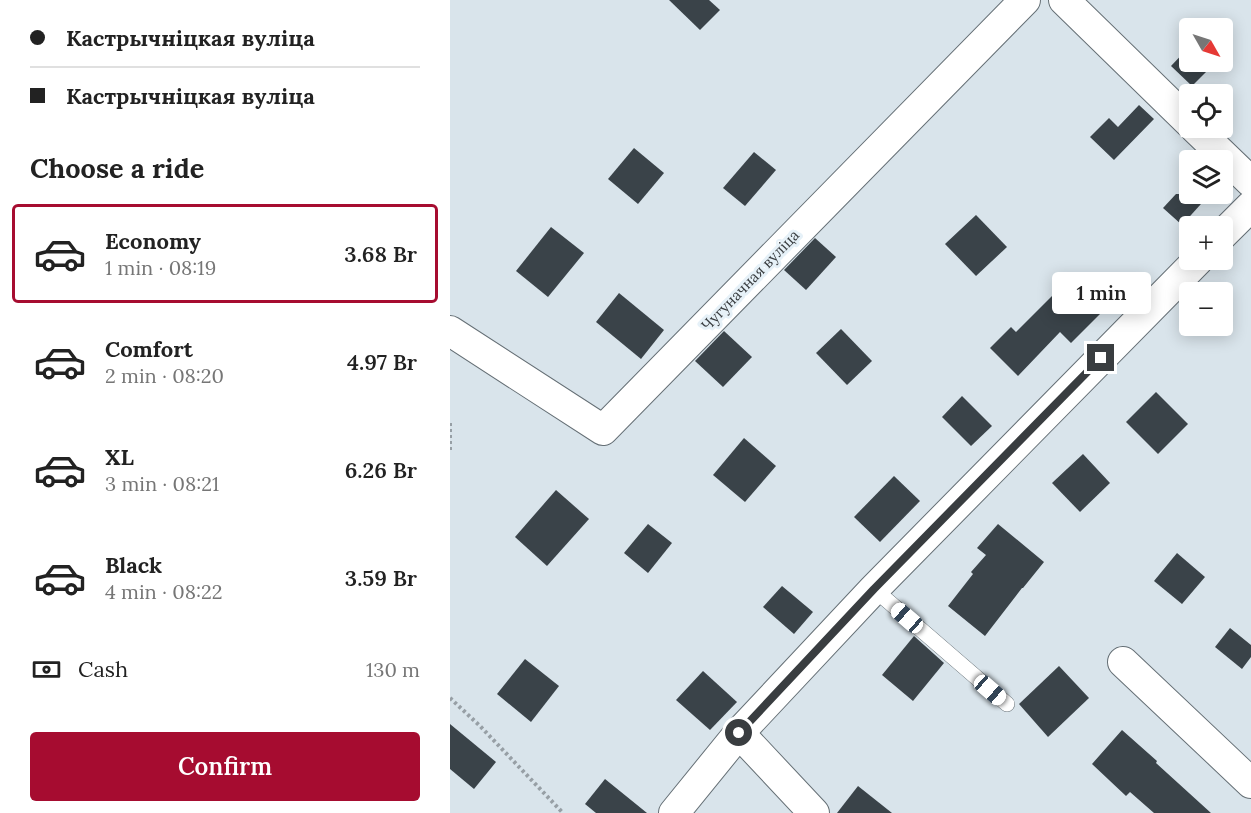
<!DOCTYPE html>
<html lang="en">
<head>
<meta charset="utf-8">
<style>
  body { margin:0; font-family:Lora,serif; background:#f2f2f2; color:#222; height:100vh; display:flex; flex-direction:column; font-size:22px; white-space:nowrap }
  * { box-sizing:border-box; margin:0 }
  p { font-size:20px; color:#767676 }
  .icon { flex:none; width:33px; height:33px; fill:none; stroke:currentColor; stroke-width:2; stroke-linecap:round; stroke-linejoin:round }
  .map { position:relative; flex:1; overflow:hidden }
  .sheet { display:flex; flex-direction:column; background:#fff; width:450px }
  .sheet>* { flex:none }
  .banner { display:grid; align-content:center; height:132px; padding:0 30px; background:#fff }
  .needle { width:39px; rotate:129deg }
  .tools { position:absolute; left:729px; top:18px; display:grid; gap:12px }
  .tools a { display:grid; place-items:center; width:54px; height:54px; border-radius:6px; background:#fff; box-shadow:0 3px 15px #0003; font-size:30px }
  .end { position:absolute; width:27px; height:27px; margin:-14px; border:8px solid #393d40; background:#fff; box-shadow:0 0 0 3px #fff }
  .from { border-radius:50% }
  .bubble { position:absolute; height:42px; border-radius:6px; background:#fff; box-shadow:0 3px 15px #0003; font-size:20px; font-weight:600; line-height:42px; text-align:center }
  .car { position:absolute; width:18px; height:36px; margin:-18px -9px; border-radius:8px; box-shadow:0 0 4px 2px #0007; background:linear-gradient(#fff 24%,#345 0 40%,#fff 0 76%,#345 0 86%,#fff 0) }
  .banner b { display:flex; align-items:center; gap:21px; height:57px; font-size:22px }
  .banner b+b { border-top:2px solid #e0e0e0 }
  .banner i { width:15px; height:15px; background:#222 }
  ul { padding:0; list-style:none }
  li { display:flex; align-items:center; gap:18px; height:99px; margin:0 12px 9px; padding:0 18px; border:3px solid transparent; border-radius:6px }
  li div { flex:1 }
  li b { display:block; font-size:22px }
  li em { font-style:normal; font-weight:600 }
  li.on { border-color:#a60c30 }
  li>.icon { width:54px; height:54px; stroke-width:1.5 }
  h2 { padding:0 30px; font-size:27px; line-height:72px }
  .pay { display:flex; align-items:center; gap:15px; height:66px; padding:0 30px; font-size:22px }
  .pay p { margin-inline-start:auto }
  .action { display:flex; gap:12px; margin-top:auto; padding:12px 30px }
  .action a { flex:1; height:69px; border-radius:6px; background:#a60c30; color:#fff; font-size:24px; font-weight:600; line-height:69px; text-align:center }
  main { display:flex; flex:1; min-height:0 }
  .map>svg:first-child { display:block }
</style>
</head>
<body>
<main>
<section class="sheet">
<div class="banner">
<b><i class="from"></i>Кастрычніцкая вуліца</b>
<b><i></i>Кастрычніцкая вуліца</b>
</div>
<h2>Choose a ride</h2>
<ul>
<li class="on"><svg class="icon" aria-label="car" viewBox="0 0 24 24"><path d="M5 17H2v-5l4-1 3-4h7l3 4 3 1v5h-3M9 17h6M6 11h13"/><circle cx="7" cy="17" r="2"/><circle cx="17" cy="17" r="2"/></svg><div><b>Economy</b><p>1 min · 08:19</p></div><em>3.68 Br</em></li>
<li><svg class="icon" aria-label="car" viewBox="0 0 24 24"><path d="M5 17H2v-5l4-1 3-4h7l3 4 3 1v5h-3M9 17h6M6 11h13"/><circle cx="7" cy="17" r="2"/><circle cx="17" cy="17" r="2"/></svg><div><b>Comfort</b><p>2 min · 08:20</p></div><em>4.97 Br</em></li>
<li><svg class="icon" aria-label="car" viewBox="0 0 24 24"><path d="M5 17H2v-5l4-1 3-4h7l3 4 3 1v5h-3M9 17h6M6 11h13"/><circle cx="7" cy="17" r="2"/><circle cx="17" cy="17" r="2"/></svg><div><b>XL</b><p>3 min · 08:21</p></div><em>6.26 Br</em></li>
<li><svg class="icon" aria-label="car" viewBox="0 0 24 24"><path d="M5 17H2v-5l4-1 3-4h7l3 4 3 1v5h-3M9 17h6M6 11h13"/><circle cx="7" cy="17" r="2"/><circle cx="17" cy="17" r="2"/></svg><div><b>Black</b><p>4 min · 08:22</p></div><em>3.59 Br</em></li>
</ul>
<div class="pay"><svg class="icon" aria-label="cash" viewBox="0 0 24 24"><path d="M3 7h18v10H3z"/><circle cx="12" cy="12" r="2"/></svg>Cash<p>130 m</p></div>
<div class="action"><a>Confirm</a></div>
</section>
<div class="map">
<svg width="801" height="813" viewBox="0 0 801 813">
  <rect width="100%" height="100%" fill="#d9e4eb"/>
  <g fill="#3a4349">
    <path d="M219,0h40l11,10 -20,20z"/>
    <path d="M740,46v16h26l-24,24 -21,-20z"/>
    <path d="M689,105l15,14 -40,41 -24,-23 19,-19 9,9z"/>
    <path d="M184,148l30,25 -26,31 -30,-25z"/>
    <path d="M304,152l22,18 -31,36 -22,-18z"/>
    <path d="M726,194h34l-28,31 -19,-17z"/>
    <path d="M526,215l31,32 -31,29 -31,-32z"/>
    <path d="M101,227l33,26 -36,44 -32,-26z"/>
    <path d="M365,238l21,19 -30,33 -22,-20z"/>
    <path d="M618,280l33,33 -30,30 -11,-11 -42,44 -28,-28 21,-21 5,5z"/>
    <path d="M169,293l45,37 -23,29 -45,-37z"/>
    <path d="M391,329l31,32 -25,24 -31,-32z"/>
    <path d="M274,331l28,26 -29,30 -28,-26z"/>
    <path d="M706,392l32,32 -30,30 -32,-32z"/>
    <path d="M512,396l30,30 -21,20 -29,-29z"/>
    <path d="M294,438l32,28 -31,36 -32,-27z"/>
    <path d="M633,454l27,29 -30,29 -28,-29z"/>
    <path d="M444,476l26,25 -40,41 -26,-25z"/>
    <path d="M106,490l33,29 -42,47 -32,-29z"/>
    <path d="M198,524l24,19 -24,30 -24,-20z"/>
    <path d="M548,524l46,38 -21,26h-1l-37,48 -37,-30 25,-32 -2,-2 15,-17 -9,-7z"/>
    <path d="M727,553l28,24 -23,27 -28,-23z"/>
    <path d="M332,586l31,26 -19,22 -31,-27z"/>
    <path d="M780,628l21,17v12l-9,12 -27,-22z"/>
    <path d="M464,636l30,27 -31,38 -31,-26z"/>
    <path d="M75,659l34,27 -28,36 -34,-28z"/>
    <path d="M609,666l30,32 -41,39 -29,-33z"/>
    <path d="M253,671l34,31 -27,28 -34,-30z"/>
    <path d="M0,724l46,38 -22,27 -24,-20z"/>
    <path d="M672,730l35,31 -1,2 55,50h-57l-24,-21 -4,4 -34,-32z"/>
    <path d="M155,779l42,34h-51l-11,-9z"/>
    <path d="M408,786l34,27h-55z"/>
  </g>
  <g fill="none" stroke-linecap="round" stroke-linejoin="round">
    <g stroke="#656f75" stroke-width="16">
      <path id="service" d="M424,589l133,115"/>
    </g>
    <g stroke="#656f75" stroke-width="32">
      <g id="minor">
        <path d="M614,0l126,123"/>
        <path d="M745,128l56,54"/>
        <path d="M772,235l29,-29"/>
        <path d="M0,331l153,99 422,-430"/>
        <path d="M673,662l128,121"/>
        <path d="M289,733l75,80"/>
        <path d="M224,813l65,-80 135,-144 324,-329"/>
      </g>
    </g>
    <g stroke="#979fa5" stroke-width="4" stroke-dasharray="3 3" stroke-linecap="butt">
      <path d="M0,423v30"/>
      <path d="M0,698l30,28 83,87"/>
    </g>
    <use href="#service" stroke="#fff" stroke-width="15"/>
    <use href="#minor" stroke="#fff" stroke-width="30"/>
  </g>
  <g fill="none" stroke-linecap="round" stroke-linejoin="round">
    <path stroke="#393d40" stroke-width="8" d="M289,733l135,-144 227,-231"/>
  </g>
  <g text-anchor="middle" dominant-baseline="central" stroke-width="6" stroke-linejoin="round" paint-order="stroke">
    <g font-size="15" fill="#393d40" stroke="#e6f1f8">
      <text transform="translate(300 280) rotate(-46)">Чугуначная вуліца</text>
    </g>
  </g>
</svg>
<div class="tools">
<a><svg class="needle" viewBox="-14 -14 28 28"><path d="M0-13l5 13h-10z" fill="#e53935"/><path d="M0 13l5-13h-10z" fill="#767676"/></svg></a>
<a><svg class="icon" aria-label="locate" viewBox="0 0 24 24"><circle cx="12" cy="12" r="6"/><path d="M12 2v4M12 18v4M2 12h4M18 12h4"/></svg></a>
<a><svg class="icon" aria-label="layers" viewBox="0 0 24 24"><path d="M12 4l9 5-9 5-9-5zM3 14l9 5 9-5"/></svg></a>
<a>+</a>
<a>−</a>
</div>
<i class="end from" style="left:289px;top:733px"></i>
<i class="end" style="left:651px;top:358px"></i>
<div class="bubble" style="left:602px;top:272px;width:99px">1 min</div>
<i class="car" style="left:457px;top:618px;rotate:311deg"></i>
<i class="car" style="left:540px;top:690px;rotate:131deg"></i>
</div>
</main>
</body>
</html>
